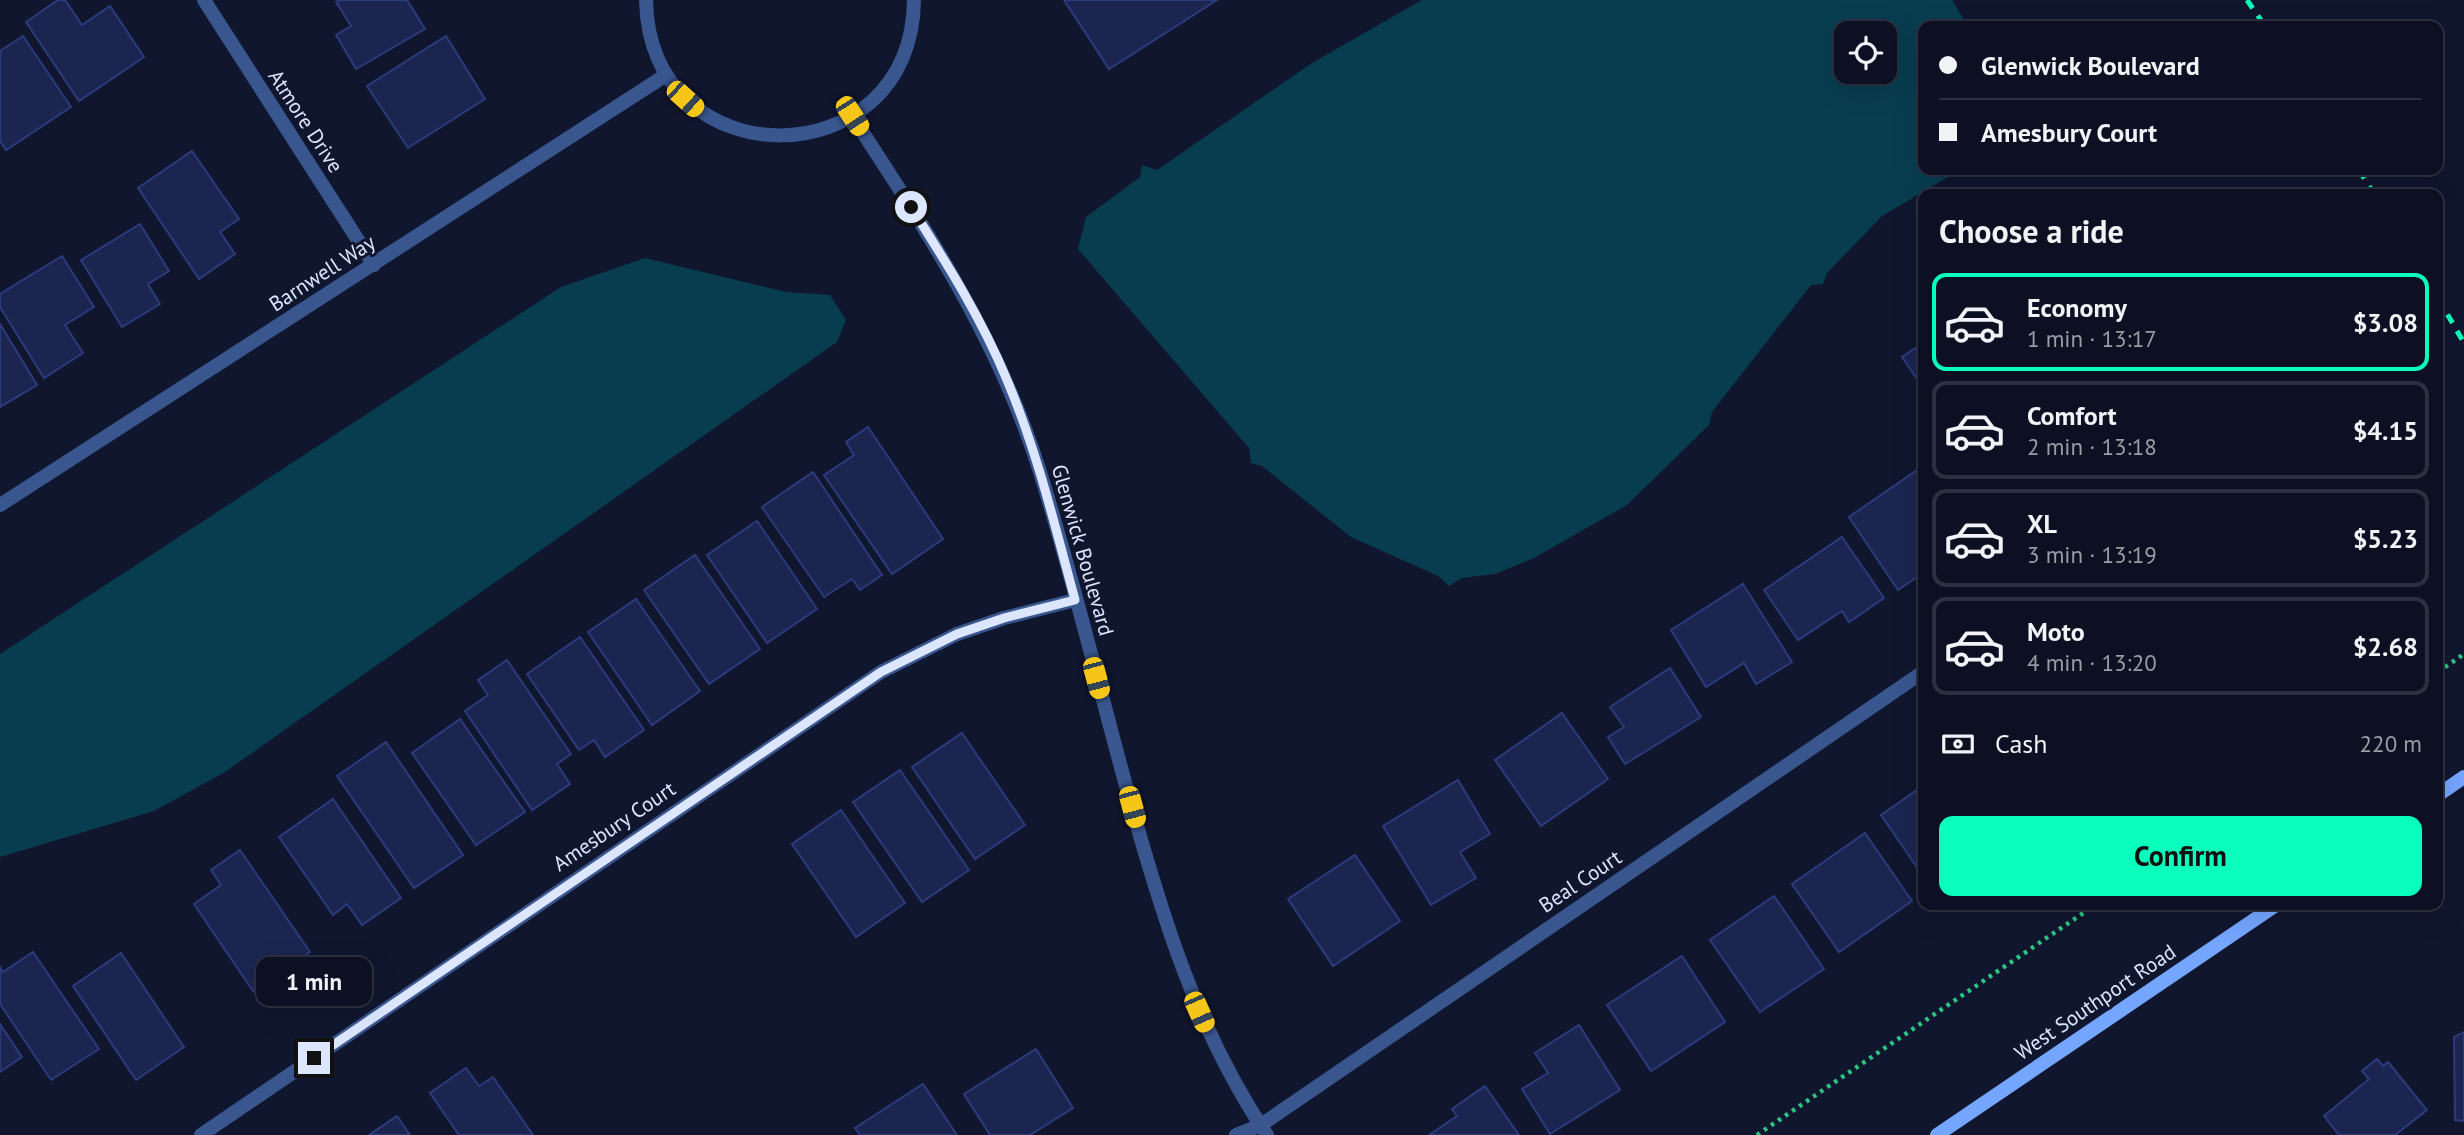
<!DOCTYPE html>
<html lang="en">
<head>
<meta charset="utf-8">
<style>
  body { margin:0; font-family:"PT Sans",sans-serif; background:#15192a; color:#f1f3f6; height:100vh; display:flex; flex-direction:column; font-size:26px; white-space:nowrap }
  * { box-sizing:border-box; margin:0 }
  p { font-size:23px; color:#9a9da5 }
  .icon { flex:none; width:38px; height:38px; fill:none; stroke:currentColor; stroke-width:2; stroke-linecap:round; stroke-linejoin:round }
  .map { position:relative; flex:1; overflow:hidden }
  .side { position:absolute; left:1918px; top:189px; width:525px; height:721px; display:flex; flex-direction:column; background:#0c1022; border-radius:14px; box-shadow:0 7px 28px #0002,0 0 0 2px #2c3040 }
  .side>* { flex:none }
  .banner { position:absolute; left:1918px; top:21px; width:525px; height:154px; border-radius:14px; box-shadow:0 7px 28px #0002,0 0 0 2px #2c3040; display:grid; align-content:center; height:154px; padding:0 21px; background:#0c1022 }
  .tools { position:absolute; left:1834px; top:21px; display:grid; gap:14px }
  .tools a { display:grid; place-items:center; width:63px; height:63px; border-radius:14px; background:#0c1022; box-shadow:0 7px 28px #0002,0 0 0 2px #2c3040; font-size:35px }
  .end { position:absolute; width:32px; height:32px; margin:-16px; border:9px solid #dde6ff; background:#111; box-shadow:0 0 0 4px #111 }
  .from { border-radius:50% }
  .bubble { position:absolute; height:49px; border-radius:14px; background:#0c1022; box-shadow:0 7px 28px #0002,0 0 0 2px #2c3040; font-size:23px; font-weight:800; line-height:49px; text-align:center }
  .car { position:absolute; width:21px; height:42px; margin:-21px -10px; border-radius:9px; box-shadow:0 0 5px 2px #0007; background:linear-gradient(#f5c518 24%,#345 0 40%,#f5c518 0 76%,#345 0 86%,#f5c518 0) }
  .banner b { display:flex; align-items:center; gap:24px; height:66px; font-size:26px }
  .banner b+b { border-top:2px solid #2c3040 }
  .banner i { width:18px; height:18px; background:#f1f3f6 }
  ul { padding:0; list-style:none }
  li { display:flex; align-items:center; gap:21px; height:98px; margin:0 14px 10px; padding:0 7px; border:4px solid #2c3040; border-radius:14px }
  li div { flex:1 }
  li b { display:block; font-size:26px }
  li em { font-style:normal; font-weight:800 }
  li.selected { border-color:#09ffbb }
  li>.icon { width:63px; height:63px; stroke-width:1.5 }
  h2 { padding:0 21px; font-size:32px; line-height:84px }
  .pay { display:flex; align-items:center; gap:18px; height:77px; padding:0 21px; font-size:26px }
  .pay p { margin-inline-start:auto }
  .action { display:flex; gap:14px; margin-top:auto; padding:14px 21px }
  .action a { flex:1; height:80px; border-radius:14px; background:#09ffbb; color:#111; font-size:28px; font-weight:800; line-height:80px; text-align:center }
  .map>svg:first-child { display:block }
</style>
</head>
<body>
<div class="map">
<svg width="2464" height="1135" viewBox="0 0 2464 1135">
  <rect width="100%" height="100%" fill="#10162e"/>
  <g fill="#083d4f" fill-rule="evenodd">
    <path d="M1422,0h530l16,26h-45v144h37l-78,46 -55,57 -4,11 -12,1 -99,127 -3,13 -82,80 -93,53 -39,16 -33,4 -13,8 -11,-10 -87,-39 -89,-71 -11,-3 -2,-15 -171,-199 8,-32 54,-40 2,-12 15,5 155,-107zM1846,33h39v39h-39z"/>
    <path d="M645,258l141,34 44,3 16,25 -9,22 -612,430 -71,39 -154,46v-203l561,-367z"/>
  </g>
  <g fill="#1b2550" stroke="#2c3b7d" stroke-width="2">
    <path d="M58,0h7l17,25 28,-19 34,51 -65,44 -53,-79z"/>
    <path d="M340,0h67l18,29 -69,40 -20,-34 15,-9 -15,-24z"/>
    <path d="M1064,0h153l-108,69z"/>
    <path d="M23,36l48,71 -65,43 -6,-9v-90z"/>
    <path d="M446,36l39,63 -77,49 -41,-62z"/>
    <path d="M192,151l47,68 -19,13 15,22 -36,25 -61,-91z"/>
    <path d="M140,224l29,47 -21,13 12,20 -38,23 -41,-67z"/>
    <path d="M62,256l32,51 -29,18 18,28 -39,25 -44,-71v-13z"/>
    <path d="M0,324l37,61 -37,22z"/>
    <path d="M1923,343v45l-21,-31z"/>
    <path d="M868,427l75,112 -51,35 -68,-99 30,-20 -8,-13z"/>
    <path d="M1923,466v107l-25,17 -49,-73z"/>
    <path d="M813,472l69,103 -22,15 -8,-11 -28,18 -62,-90z"/>
    <path d="M757,521l60,88 -50,34 -60,-88z"/>
    <path d="M1842,537l42,61 -35,24 -7,-11 -44,29 -34,-50z"/>
    <path d="M695,555l65,94 -51,35 -65,-94z"/>
    <path d="M1743,584l49,78 -36,22 -12,-21 -38,24 -35,-57z"/>
    <path d="M636,599l64,92 -48,34 -64,-93z"/>
    <path d="M580,637l64,93 -39,27 -11,-17 -15,10 -52,-76z"/>
    <path d="M507,660l64,94 -14,10 13,20 -38,26 -67,-99 23,-16 -10,-15z"/>
    <path d="M1670,668l31,49 -76,47 -17,-27 16,-10 -14,-20z"/>
    <path d="M1562,713l46,66 -67,47 -46,-66z"/>
    <path d="M460,719l65,93 -49,33 -64,-92z"/>
    <path d="M962,733l63,92 -50,34 -63,-92z"/>
    <path d="M386,742l77,113 -49,33 -77,-112z"/>
    <path d="M900,770l69,100 -47,32 -69,-100z"/>
    <path d="M1458,780l32,54 -30,18 16,26 -45,27 -48,-79z"/>
    <path d="M1917,790l6,9v77l-42,-61z"/>
    <path d="M333,799l68,99 -39,27 -15,-21 -14,11 -54,-78z"/>
    <path d="M841,810l64,93 -49,34 -64,-93z"/>
    <path d="M1865,833l47,68 -73,51 -47,-68z"/>
    <path d="M240,850l70,102 -57,39 -59,-87 27,-19 -10,-15z"/>
    <path d="M1355,855l45,66 -67,45 -45,-67z"/>
    <path d="M1774,896l50,73 -64,43 -50,-72z"/>
    <path d="M33,952l66,97 -48,31 -51,-76v-37l3,5z"/>
    <path d="M121,953l63,94 -48,33 -63,-94z"/>
    <path d="M1682,956l43,66 -74,49 -44,-66z"/>
    <path d="M0,1024l22,33 -22,15z"/>
    <path d="M1579,1025l41,65 -70,44 -28,-45 26,-16 -13,-20z"/>
    <path d="M2464,1032v89l-9,-1 -1,-83z"/>
    <path d="M1036,1049l37,59 -43,27h-40l-26,-41z"/>
    <path d="M2377,1059l6,7 5,-4 39,48 -32,25h-56l-15,-19 45,-37 -7,-8z"/>
    <path d="M466,1068l13,18 14,-9 40,58h-74l-29,-42z"/>
    <path d="M923,1084l34,51h-97l-5,-7z"/>
    <path d="M1485,1086l34,49h-90l28,-19 -5,-7z"/>
    <path d="M397,1116l13,19h-41z"/>
  </g>
  <g fill="none" stroke-linecap="round" stroke-linejoin="round">
    <g stroke="#2bc582" stroke-width="4.5" stroke-dasharray="3.5 5" stroke-linecap="butt">
      <path d="M2438,672l26,-18"/>
      <path d="M1757,1135l338,-230"/>
    </g>
    <g stroke="#39568f" stroke-width="14">
      <path d="M204,0l170,265"/>
      <path d="M646,0c3,181 266,180 268,0"/>
      <path d="M852,116c74,113 146,223 187,353 34,108 60,219 90,328 33,119 68,234 138,338"/>
      <path d="M0,505l666,-430"/>
      <path d="M201,1135l680,-463 76,-38 47,-16 71,-18"/>
      <path d="M1236,1135l25,-10 662,-453"/>
    </g>
    <g stroke="#74a5ff" stroke-width="14">
      <path d="M2438,795l26,-18"/>
      <path d="M1937,1135l339,-230"/>
    </g>
    <g stroke="#09ffbb" stroke-width="5" stroke-dasharray="10 9" stroke-linecap="butt">
      <path d="M2247,0l18,26"/>
      <path d="M2359,170l15,24"/>
      <path d="M2438,298l26,45"/>
    </g>
  </g>
  <g fill="none" stroke-linecap="round" stroke-linejoin="round">
    <path stroke="#dde6ff" stroke-width="9" d="M314,1058l567,-386 76,-38 47,-16 71,-18c-20,-74 -38,-149 -68,-220 -25,-61 -61,-118 -96,-173"/>
  </g>
  <g text-anchor="middle" dominant-baseline="central" stroke-width="6" stroke-linejoin="round" paint-order="stroke">
    <g font-size="21" fill="#dde6ff" stroke="#10162e">
      <text transform="translate(306 121) rotate(57)">Atmore Drive</text>
      <text transform="translate(322 273) rotate(-33)">Barnwell Way</text>
      <text transform="translate(1083 550) rotate(74)">Glenwick Boulevard</text>
      <text transform="translate(614 826) rotate(-34)">Amesbury Court</text>
      <text transform="translate(1580 881) rotate(-34)">Beal Court</text>
      <text transform="translate(2095 1002) rotate(-34)">West Southport Road</text>
    </g>
  </g>
</svg>
<div class="tools">
<a><svg class="icon" aria-label="locate" viewBox="0 0 24 24"><circle cx="12" cy="12" r="6"/><path d="M12 2v4M12 18v4M2 12h4M18 12h4"/></svg></a>
</div>
<i class="end from" style="left:911px;top:207px"></i>
<i class="end" style="left:314px;top:1058px"></i>
<div class="bubble" style="left:256px;top:957px;width:116px">1 min</div>
<i class="car" style="left:685px;top:99px;rotate:132deg"></i>
<i class="car" style="left:852px;top:116px;rotate:147deg"></i>
<i class="car" style="left:1096px;top:678px;rotate:165deg"></i>
<i class="car" style="left:1132px;top:807px;rotate:165deg"></i>
<i class="car" style="left:1199px;top:1012px;rotate:156deg"></i>
<div class="banner">
<b><i class="from"></i>Glenwick Boulevard</b>
<b><i></i>Amesbury Court</b>
</div>
<section class="side">
<h2>Choose a ride</h2>
<ul>
<li class="selected"><svg class="icon" aria-label="car" viewBox="0 0 24 24"><path d="M5 17H2v-5l4-1 3-4h7l3 4 3 1v5h-3M9 17h6M6 11h13"/><circle cx="7" cy="17" r="2"/><circle cx="17" cy="17" r="2"/></svg><div><b>Economy</b><p>1 min · 13:17</p></div><em>$3.08</em></li>
<li><svg class="icon" aria-label="car" viewBox="0 0 24 24"><path d="M5 17H2v-5l4-1 3-4h7l3 4 3 1v5h-3M9 17h6M6 11h13"/><circle cx="7" cy="17" r="2"/><circle cx="17" cy="17" r="2"/></svg><div><b>Comfort</b><p>2 min · 13:18</p></div><em>$4.15</em></li>
<li><svg class="icon" aria-label="car" viewBox="0 0 24 24"><path d="M5 17H2v-5l4-1 3-4h7l3 4 3 1v5h-3M9 17h6M6 11h13"/><circle cx="7" cy="17" r="2"/><circle cx="17" cy="17" r="2"/></svg><div><b>XL</b><p>3 min · 13:19</p></div><em>$5.23</em></li>
<li><svg class="icon" aria-label="car" viewBox="0 0 24 24"><path d="M5 17H2v-5l4-1 3-4h7l3 4 3 1v5h-3M9 17h6M6 11h13"/><circle cx="7" cy="17" r="2"/><circle cx="17" cy="17" r="2"/></svg><div><b>Moto</b><p>4 min · 13:20</p></div><em>$2.68</em></li>
</ul>
<div class="pay"><svg class="icon" aria-label="cash" viewBox="0 0 24 24"><path d="M3 7h18v10H3z"/><circle cx="12" cy="12" r="2"/></svg>Cash<p>220 m</p></div>
<div class="action"><a>Confirm</a></div>
</section>
</div>
</body>
</html>
